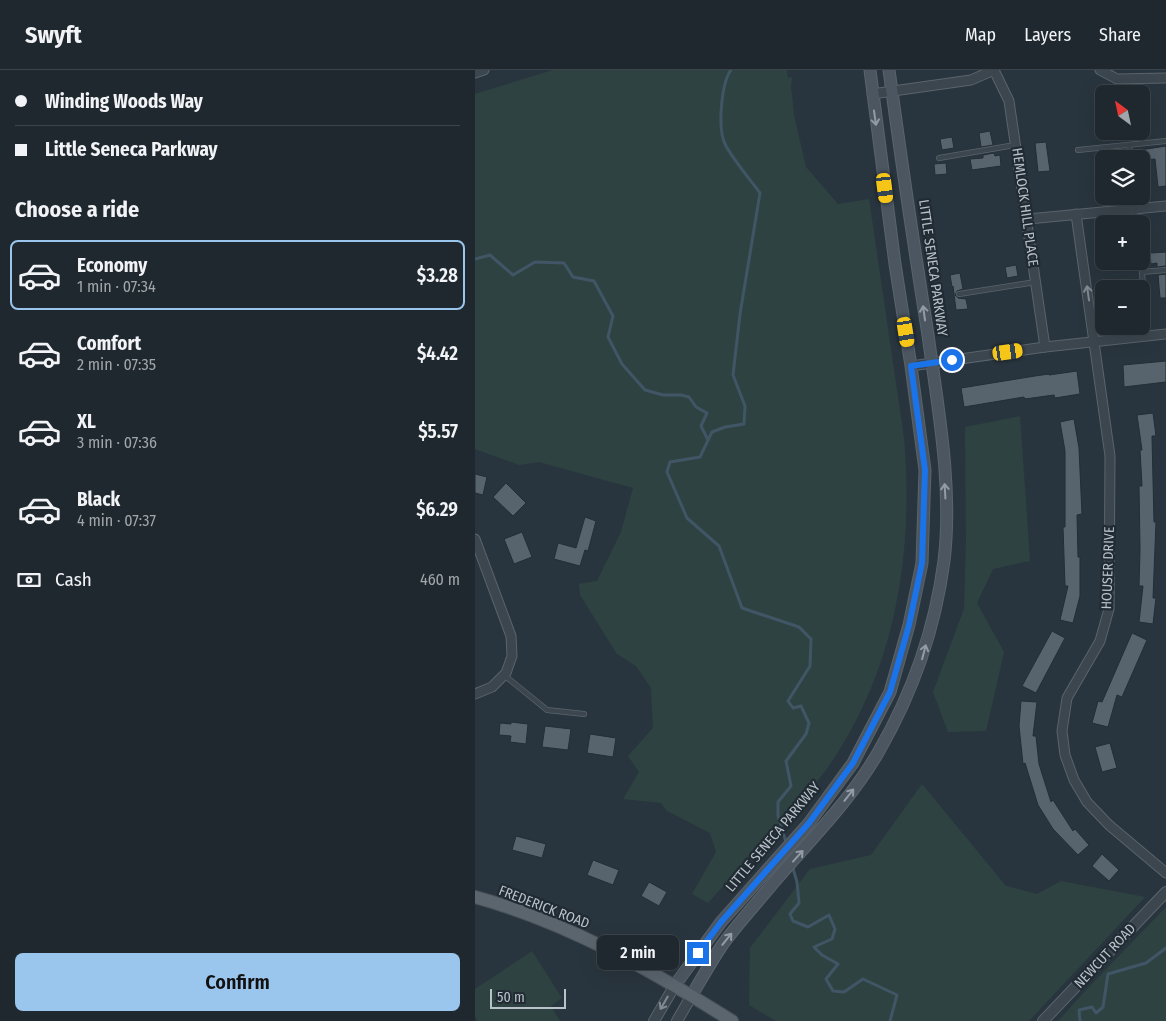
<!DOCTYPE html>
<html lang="en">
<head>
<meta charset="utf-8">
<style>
  body { margin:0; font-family:"Fira Sans Condensed",sans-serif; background:#273036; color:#f1f3f6; height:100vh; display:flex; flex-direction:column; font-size:19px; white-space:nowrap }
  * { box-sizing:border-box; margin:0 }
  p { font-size:16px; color:#a1a6aa }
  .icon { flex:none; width:28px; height:28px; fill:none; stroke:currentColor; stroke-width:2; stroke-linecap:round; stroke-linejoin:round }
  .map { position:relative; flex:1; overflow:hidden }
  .drawer { display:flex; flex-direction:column; background:#1f282e; width:475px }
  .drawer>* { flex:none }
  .hud { display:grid; align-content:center; height:110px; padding:0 15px; background:#1f282e }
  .needle { width:32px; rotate:327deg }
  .buttons { position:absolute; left:620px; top:15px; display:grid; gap:10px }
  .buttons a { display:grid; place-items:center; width:55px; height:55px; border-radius:8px; background:#1f282e; box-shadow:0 5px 20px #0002,0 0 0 1px #3c444a; font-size:25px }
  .scale { position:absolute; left:15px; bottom:12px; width:76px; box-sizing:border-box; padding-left:5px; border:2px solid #b9c1c9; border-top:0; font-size:14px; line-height:18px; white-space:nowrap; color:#b9c1c9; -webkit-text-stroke:4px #212b33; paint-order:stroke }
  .end { position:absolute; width:22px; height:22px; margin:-11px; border:6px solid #1a73e8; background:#fff; box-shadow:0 0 0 2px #fff }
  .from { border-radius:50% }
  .bubble { position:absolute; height:35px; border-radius:8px; background:#1f282e; box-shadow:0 5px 20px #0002,0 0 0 1px #3c444a; font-size:16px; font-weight:600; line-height:35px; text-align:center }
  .car { position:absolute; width:15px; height:30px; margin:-15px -8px; border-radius:6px; box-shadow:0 0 4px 1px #0007; background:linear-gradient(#f5c518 24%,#345 0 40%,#f5c518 0 76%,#345 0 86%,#f5c518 0) }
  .hud b { display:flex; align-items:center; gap:18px; height:48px; font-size:19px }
  .hud b+b { border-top:1px solid #3c444a }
  .hud i { width:12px; height:12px; background:#f1f3f6 }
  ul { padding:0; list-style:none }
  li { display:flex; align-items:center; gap:15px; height:70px; margin:0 10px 8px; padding:0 5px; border:2px solid transparent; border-radius:8px }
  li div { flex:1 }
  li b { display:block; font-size:19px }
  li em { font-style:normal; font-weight:600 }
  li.active { border-color:#9ac5ed }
  li>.icon { width:45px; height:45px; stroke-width:1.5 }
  h2 { padding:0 15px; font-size:22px; line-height:60px }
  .pay { display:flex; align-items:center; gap:12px; height:55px; padding:0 15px; font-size:19px }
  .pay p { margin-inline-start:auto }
  .primary-button { display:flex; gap:10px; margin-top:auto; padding:10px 15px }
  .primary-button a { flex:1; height:58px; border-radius:8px; background:#9ac5ed; color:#111; font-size:20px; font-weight:600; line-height:58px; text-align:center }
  header { display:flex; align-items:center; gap:30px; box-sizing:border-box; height:70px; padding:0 25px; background:#1f282e; border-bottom:1px solid #3c444a }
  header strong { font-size:24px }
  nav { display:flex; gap:28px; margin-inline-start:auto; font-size:18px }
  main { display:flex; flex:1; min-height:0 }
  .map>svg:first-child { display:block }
</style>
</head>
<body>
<header>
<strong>Swyft</strong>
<nav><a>Map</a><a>Layers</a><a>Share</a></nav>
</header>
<main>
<section class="drawer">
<div class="hud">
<b><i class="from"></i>Winding Woods Way</b>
<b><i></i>Little Seneca Parkway</b>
</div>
<h2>Choose a ride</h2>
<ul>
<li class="active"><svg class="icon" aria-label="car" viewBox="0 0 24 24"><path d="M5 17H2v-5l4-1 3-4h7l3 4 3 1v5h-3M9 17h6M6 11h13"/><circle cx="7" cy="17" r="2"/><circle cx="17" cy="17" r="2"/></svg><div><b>Economy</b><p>1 min · 07:34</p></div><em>$3.28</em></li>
<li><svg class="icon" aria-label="car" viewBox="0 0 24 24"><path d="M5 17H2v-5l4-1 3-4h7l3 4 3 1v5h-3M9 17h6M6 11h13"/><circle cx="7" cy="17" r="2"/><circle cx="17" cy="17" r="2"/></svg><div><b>Comfort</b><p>2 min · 07:35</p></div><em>$4.42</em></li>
<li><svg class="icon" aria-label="car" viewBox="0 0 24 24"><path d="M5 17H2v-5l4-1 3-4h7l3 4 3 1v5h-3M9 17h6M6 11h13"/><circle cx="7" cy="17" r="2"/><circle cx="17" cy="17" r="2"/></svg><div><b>XL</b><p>3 min · 07:36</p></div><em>$5.57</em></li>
<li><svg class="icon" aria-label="car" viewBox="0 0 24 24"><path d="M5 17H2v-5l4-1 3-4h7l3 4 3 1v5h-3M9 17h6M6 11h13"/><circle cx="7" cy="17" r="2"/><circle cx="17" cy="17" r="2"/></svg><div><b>Black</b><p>4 min · 07:37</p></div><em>$6.29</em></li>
</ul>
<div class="pay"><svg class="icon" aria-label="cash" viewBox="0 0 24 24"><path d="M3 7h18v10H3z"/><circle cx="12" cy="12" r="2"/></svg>Cash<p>460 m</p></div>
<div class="primary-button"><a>Confirm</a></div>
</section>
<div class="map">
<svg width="691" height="951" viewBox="0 0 691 951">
  <rect width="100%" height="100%" fill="#29353e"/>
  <g fill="#2e4341">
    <path d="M78,0h234l1,8 4,-1 -1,10 3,28 12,52 32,37 31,-5 35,239c10,117 -9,235 -78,332 -13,17 -28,32 -43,48 -25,28 -50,57 -75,85l-16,-9 24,-42 -6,-19 -43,-22 -6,-8 -38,-4 16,-27 -11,-16 25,-28 -2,-40 -15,-22 -19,-12 -37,-59 -1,-11 18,-3 24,-49 12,-44 -94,-26 -20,3 -44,-16v-355z"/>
    <path d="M545,346l10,145 -37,8 -16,34 27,49 -18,79 -38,1 -15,-40 31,-83 2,-67 -1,-115z"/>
    <path d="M447,714l84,102 31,8 24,-13 84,16 -116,124h-253l-27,-16 1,-57 60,-79 61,-14z"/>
    <path d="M691,837v114h-108l30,-33z"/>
    <path d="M57,881l30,47 -11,8 9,15h-82l-3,-4v-28z"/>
  </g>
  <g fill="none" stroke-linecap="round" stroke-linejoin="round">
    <g stroke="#405565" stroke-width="3">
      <path d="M256,0c-10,14 -14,61 -5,76 9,16 23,32 34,47l-20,121 -7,61 12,31 -1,18 -19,3 -13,5 -12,25 -30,5 -3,10 20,46 32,28 23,62 57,19 12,12 -1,27 -22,35 5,7 8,-2 8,17 -3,11 -20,27 5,25 -13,16v14l9,29"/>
      <path d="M0,189l15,-4 23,20 22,-13 29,1 9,14 21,4 19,35 -5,21 14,27 23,26 18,5h18l8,2 7,10 11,6 -6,13 7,14"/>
      <path d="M317,795l5,17 2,21 -9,11 3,7 15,6 21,-12 6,14 -3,10 -18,8 8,8 16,9 -12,15 7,12 11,1 19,-13 34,16 -7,26"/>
      <path d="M605,951l-1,-11 13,-3 4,6 7,-6 5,-33 38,-11 20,-15"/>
    </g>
  </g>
  <g fill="#57636d" stroke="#232d35">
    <path d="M515,61l3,14 -12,2 -2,-14z"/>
    <path d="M477,67l2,11 -12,2 -2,-11z"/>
    <path d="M571,72l4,29 -12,1 -3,-29z"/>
    <path d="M691,76v40l-8,1 -3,-28 -13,1 -2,-10z"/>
    <path d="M519,83l1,3 5,-1 1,11 -29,4 -2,-11 13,-1v-3z"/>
    <path d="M471,93l1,11 -12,1 -1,-11z"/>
    <path d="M691,182v14l-9,1v-4l-6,1 -1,-11z"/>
    <path d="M541,195l2,11 -11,2 -2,-11z"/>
    <path d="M485,203l3,16 -6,2 -2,4 3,3 8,1 2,10 -12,1 -3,-24 -1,1 -2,-12z"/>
    <path d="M691,204v24h-6l-2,-23z"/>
    <path d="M691,291v21l-42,5 -1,-22z"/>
    <path d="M602,301l3,23 -25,4 -1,-3 -29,4 -1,-2 -60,10 -3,-19 74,-12 14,-2v1z"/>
    <path d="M678,343l3,23h-4l2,86h2l-3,76h3l-3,26 -14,-2 4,-36h-4l1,-36 -1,-64h3l-2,-36h2l-5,-35z"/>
    <path d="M599,349l5,29 3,66 -5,1 1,42h2v39l-7,27 -13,-3 8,-34h-3l-2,-59h2v-76l-5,-29z"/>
    <path d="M0,404l12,3 -4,18 -8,-2z"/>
    <path d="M31,413l20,20 -13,13 -20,-19z"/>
    <path d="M110,447l11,4 -8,30 -3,-1 -5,16 -26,-7 4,-16 18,5z"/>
    <path d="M47,462l10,25 -18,7 -10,-25z"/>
    <path d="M577,561l13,7 -29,55 -14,-7z"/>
    <path d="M657,563l15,7 -25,57 -5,-2 -9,32 -16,-4 6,-22 4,1z"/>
    <path d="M546,631l16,1 -4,34h3l3,28 12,38 2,-2 20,31 2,-2 14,16 -11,10 -25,-26 -15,-24 -13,-42 -2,1 -4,-38z"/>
    <path d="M36,652l17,2 -2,20 -16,-2 1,-6 -12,-1 1,-12 11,1z"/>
    <path d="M70,656l26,3 -3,21 -26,-3z"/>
    <path d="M115,664l26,4 -3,19 -26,-4z"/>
    <path d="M635,673l7,25 -15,4 -7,-25z"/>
    <path d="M41,766l30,8 -4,14 -30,-8z"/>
    <path d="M627,784l17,16 -10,11 -17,-15z"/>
    <path d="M118,790l26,10 -6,15 -26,-10z"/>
    <path d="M174,812l18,10 -8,14 -18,-10z"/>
  </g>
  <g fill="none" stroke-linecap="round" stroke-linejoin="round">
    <g stroke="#5a646c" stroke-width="6">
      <g id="service">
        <path d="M654,75l1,14"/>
        <path d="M603,80l88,-9"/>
        <path d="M464,88l76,-13"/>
        <path d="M658,126l3,28"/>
        <path d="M666,191l6,74"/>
        <path d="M667,202l24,-2"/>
        <path d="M484,224l77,-12"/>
        <path d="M29,605l43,35 37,4"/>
      </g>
    </g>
    <g stroke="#5a646c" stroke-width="11">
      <g id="minor">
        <path d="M625,0l17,9 49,-1"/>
        <path d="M0,3l9,-3"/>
        <path d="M397,24l99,-14 23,-10 15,31 36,246"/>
        <path d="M601,144l34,242 -1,153 -9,32 -33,57 -5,33 3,24 9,25 13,22 22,23 57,48"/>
        <path d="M553,149l138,-13"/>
        <path d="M436,296l134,-19 121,-13"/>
        <path d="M0,469l36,97 1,20 -6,17 -14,14 -17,7"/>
      </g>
    </g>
    <g stroke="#5a646c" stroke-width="12">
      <g id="tertiary">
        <path d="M179,951l21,-36"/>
        <path d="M202,951l15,-26"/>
        <path d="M568,951l123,-129"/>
      </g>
    </g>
    <g stroke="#5a646c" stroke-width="13">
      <g id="secondary">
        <path d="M200,915l46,-63 88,-99 44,-60 37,-71 19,-67 13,-62 3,-93 -14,-104 -16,-102 -25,-194"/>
        <path d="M217,925c10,-17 20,-35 31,-51 16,-22 35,-42 52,-63 36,-42 76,-81 104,-130 34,-59 56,-122 65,-190 9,-73 -6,-153 -16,-226 -14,-88 -27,-177 -39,-265"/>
      </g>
    </g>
    <g stroke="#49525a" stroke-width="14">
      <path id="primary" d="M0,827c92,25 176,73 257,124"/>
    </g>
    <use href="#service" stroke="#3c464e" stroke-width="4.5"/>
    <use href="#minor" stroke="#3c464e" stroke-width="9"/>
    <use href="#tertiary" stroke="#3c464e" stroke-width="10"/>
    <use href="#secondary" stroke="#4b5661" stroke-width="11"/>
    <use href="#primary" stroke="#5b656e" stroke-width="12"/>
  </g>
  <defs><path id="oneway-shaft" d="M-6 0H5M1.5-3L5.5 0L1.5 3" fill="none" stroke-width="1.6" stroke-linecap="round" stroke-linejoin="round" transform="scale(1.25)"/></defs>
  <g stroke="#929ca5">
    <use href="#oneway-shaft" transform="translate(400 48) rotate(82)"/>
    <use href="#oneway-shaft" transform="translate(449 243) rotate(-98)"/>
    <use href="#oneway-shaft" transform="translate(470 421) rotate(-93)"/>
    <use href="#oneway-shaft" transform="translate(449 582) rotate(-75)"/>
    <use href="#oneway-shaft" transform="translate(374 725) rotate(-52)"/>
    <use href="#oneway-shaft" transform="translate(323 786) rotate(-48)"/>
    <use href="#oneway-shaft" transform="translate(252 869) rotate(-51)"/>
  </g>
  <g stroke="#818a92">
    <use href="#oneway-shaft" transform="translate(613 223) rotate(-98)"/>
    <use href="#oneway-shaft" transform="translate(189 933) rotate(120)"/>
  </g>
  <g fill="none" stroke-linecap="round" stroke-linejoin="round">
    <path stroke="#1a73e8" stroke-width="6" d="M223,883l23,-31 88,-99 44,-60 37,-71 19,-67 13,-62 3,-93 -14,-104 41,-6"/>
  </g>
  <g text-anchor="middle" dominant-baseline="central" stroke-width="4.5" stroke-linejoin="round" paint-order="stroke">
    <g font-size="14" fill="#b9c1c9" stroke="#212b33">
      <text transform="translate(550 137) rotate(82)">HEMLOCK HILL PLACE</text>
      <text transform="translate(458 198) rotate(82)">LITTLE SENECA PARKWAY</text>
      <text transform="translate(633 498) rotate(-88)">HOUSER DRIVE</text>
      <text transform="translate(298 767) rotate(-50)">LITTLE SENECA PARKWAY</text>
      <text transform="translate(69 837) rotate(21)">FREDERICK ROAD</text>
      <text transform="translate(630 886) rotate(-47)">NEWCUT ROAD</text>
    </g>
  </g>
</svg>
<div class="buttons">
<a><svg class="needle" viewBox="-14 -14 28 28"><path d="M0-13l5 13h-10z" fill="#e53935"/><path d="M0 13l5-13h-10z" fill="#a1a6aa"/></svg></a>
<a><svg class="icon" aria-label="layers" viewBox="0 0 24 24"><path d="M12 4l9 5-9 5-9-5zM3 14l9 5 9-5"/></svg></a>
<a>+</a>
<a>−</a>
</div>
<div class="scale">50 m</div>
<i class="end from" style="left:477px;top:290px"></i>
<i class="end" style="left:223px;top:883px"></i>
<div class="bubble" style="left:122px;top:865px;width:82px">2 min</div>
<i class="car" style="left:410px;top:118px;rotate:173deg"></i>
<i class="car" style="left:431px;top:262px;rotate:171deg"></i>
<i class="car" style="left:533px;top:282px;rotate:82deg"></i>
</div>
</main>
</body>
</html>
